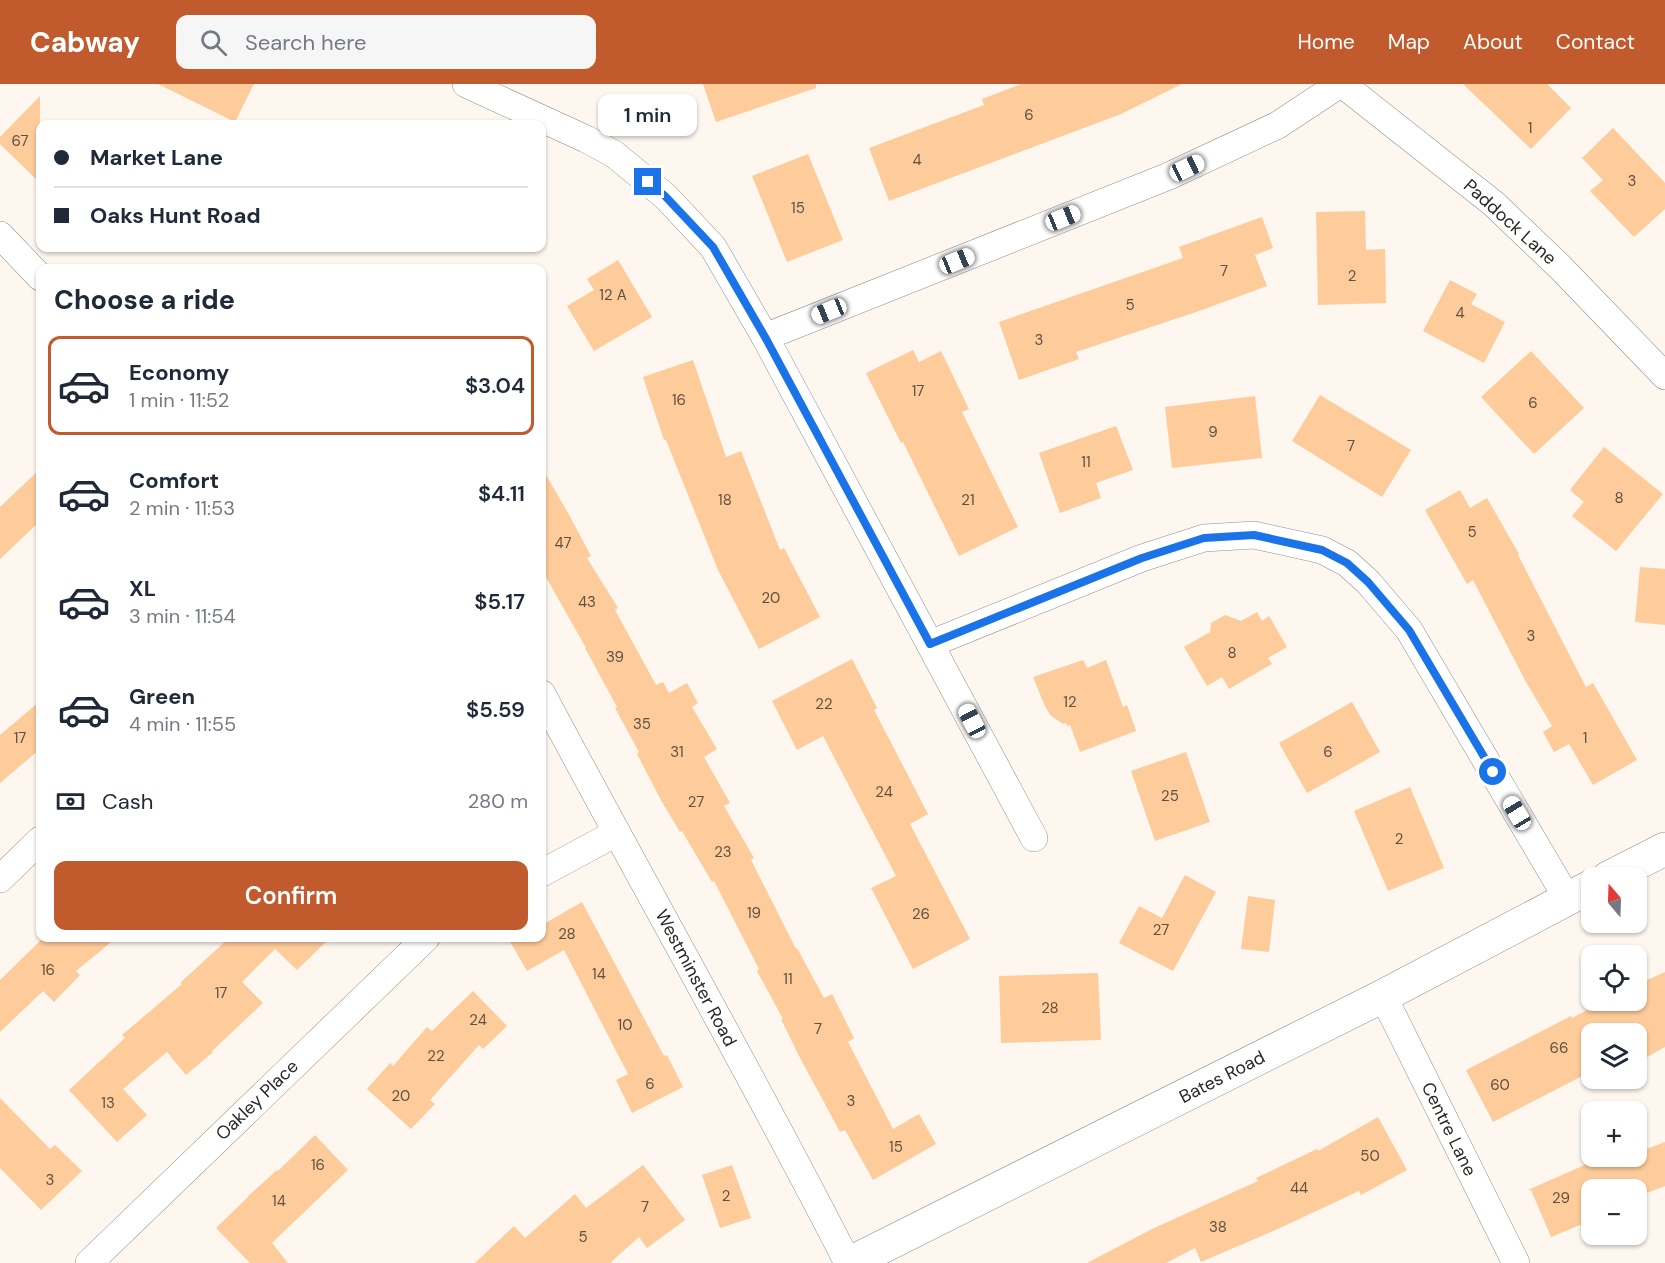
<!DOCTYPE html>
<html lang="en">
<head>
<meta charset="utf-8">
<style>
  body { margin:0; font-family:"DM Sans",sans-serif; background:#f6f6f7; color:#1f2937; height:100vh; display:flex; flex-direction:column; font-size:22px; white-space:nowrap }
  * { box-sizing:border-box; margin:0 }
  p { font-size:20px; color:#747a83 }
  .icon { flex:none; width:33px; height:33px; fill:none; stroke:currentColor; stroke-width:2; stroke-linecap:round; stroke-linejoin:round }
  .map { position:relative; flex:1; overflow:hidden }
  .sheet { position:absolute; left:36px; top:180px; width:510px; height:678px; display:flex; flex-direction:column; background:#fff; border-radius:12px; box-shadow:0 2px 4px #0004 }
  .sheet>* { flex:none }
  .hud { position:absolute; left:36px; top:36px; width:510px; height:132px; border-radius:12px; box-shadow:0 2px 4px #0004; display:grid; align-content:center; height:132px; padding:0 18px; background:#fff }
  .needle { width:39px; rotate:341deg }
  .tools { position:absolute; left:1581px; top:783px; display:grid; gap:12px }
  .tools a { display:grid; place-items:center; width:66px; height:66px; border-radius:12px; background:#fff; box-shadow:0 2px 4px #0004; font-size:30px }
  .end { position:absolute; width:27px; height:27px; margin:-14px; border:8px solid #1a73e8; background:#fff; box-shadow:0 0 0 3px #fff }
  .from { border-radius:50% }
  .bubble { position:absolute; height:42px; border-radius:12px; background:#fff; box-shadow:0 2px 4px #0004; font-size:20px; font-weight:600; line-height:42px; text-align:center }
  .car { position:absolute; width:18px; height:36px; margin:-18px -9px; border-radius:8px; box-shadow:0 0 4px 2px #0007; background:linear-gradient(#fff 24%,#345 0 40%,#fff 0 76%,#345 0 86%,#fff 0) }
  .hud b { display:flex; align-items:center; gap:21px; height:57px; font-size:22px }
  .hud b+b { border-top:2px solid #e0e1e3 }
  .hud i { width:15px; height:15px; background:#1f2937 }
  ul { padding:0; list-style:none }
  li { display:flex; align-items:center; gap:18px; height:99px; margin:0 12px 9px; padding:0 6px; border:3px solid transparent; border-radius:12px }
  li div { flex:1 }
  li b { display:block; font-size:22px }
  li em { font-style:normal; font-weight:600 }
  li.selected { border-color:#c15a2d }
  li>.icon { width:54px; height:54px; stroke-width:1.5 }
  h2 { padding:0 18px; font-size:27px; line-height:72px }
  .pay { display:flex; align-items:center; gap:15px; height:66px; padding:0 18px; font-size:22px }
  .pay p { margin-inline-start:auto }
  .action { display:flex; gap:12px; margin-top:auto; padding:12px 18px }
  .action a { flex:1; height:69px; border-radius:12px; background:#c15a2d; color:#fff; font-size:24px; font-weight:600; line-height:69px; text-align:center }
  header { display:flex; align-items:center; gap:36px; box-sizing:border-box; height:84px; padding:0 30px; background:#c15a2d; color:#fff }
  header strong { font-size:28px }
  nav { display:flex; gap:33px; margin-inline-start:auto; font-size:21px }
  .search { width:420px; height:54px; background:#f6f6f7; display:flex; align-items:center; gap:15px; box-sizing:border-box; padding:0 21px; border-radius:12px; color:#747a83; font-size:22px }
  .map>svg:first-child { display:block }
</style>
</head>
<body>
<header>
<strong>Cabway</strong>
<div class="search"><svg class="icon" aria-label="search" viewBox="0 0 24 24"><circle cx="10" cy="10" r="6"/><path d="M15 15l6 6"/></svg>Search here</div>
<nav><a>Home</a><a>Map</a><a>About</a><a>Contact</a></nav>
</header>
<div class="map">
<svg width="1665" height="1179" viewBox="0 0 1665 1179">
  <rect width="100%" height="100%" fill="#fdf7f0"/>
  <g fill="#fecc9b">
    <path d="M158,0h96l-19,38z"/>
    <path d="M703,0h113v4l-100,34z"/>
    <path d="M1021,0h161l-61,30 -232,87 -20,-53 115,-43 -2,-6z"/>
    <path d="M1463,0h84l24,24 -40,41z"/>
    <path d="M40,12v87l-40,-39v-7z"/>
    <path d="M1613,44l52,55v26l-31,28 -44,-46 13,-11 -21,-22z"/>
    <path d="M808,70l35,86 -56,22 -35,-86z"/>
    <path d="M1365,127l1,39 19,-1 1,54 -68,2 -2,-93z"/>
    <path d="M1262,133l11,31 -18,7 12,31 -65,24 -126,42 3,7 -60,21 -20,-58 184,-64 -4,-11z"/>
    <path d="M618,176l34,57 -58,34 -27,-45 27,-16 -7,-11z"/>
    <path d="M1450,196l27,14 -6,10 34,18 -21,41 -61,-32z"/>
    <path d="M913,266l6,12 22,-11 28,58 -7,3 56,115 -59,29 -56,-114 -2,1 -35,-70z"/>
    <path d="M1531,267l53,57 -50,46 -53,-57z"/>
    <path d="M693,276l33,97 15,-6 39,99 4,-2 36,69 -61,32 -41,-79 -52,-130h-2l-21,-63z"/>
    <path d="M1320,311l91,55 -29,47 -90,-56z"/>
    <path d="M1255,312l7,62 -90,10 -7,-61z"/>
    <path d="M1116,342l17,44 -37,13 5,15 -41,15 -21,-60z"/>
    <path d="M1604,363l59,47 -47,57 -44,-35 12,-14 -14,-12z"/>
    <path d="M542,384l26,45 23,43 -4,2 31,50 -3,2 41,75 7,-3 6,11 18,-10 11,20 -6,4 25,42 -13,8 26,46 -6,3 30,52 -3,2 45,89 1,-1 27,50 8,-4 22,44 -6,4 45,87 26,-15 17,30 -63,36 -28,-50 -5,2 -42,-78 -17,-35h2l-26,-48 2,-2 -45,-88 -2,1 -30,-51 -2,1 -18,-30 -25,-48 2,-2 -24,-44 2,-1 -32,-59h1l-44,-78z"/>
    <path d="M40,385v52l-40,38v-52z"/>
    <path d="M1460,406l10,18 17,-10 32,56 -1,1 68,132 7,-4 44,77 -44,25 -24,-41 -15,8 -11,-20 9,-6 -26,-44 -53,-102 -6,4 -42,-74z"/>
    <path d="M1640,483l25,2v56l-30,-3z"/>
    <path d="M1257,528l5,9 7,-5 18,31 -19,11 4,6 -43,25 -7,-12 -15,9 -23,-39 26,-15 1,-9 14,-8 16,6z"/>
    <path d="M852,575l25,49 -3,2 54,104 -18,10 60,115 -57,30 -42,-81 25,-12 -73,-140 -26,14 -25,-49z"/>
    <path d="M1083,576l4,8 19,-8 17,47 4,-2 9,26 -56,21 -10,-27 -3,1 -1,-3 -3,1 -13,-9 -6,-11 -11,-27z"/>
    <path d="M40,617v48l-40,34v-48z"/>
    <path d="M1352,618l28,50 -73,41 -28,-50z"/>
    <path d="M1186,668l24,70 -55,19 -24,-70z"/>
    <path d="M1410,703l34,81 -56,23 -34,-80z"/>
    <path d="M1185,791l31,17 -43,79 -54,-28 20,-37 23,12z"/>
    <path d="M1248,812l27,4 -6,52 -28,-3z"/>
    <path d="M582,818l82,154 3,-1 16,32 -51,26 -16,-33 12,-6 -64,-124 -37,21 -19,-33h34v-13z"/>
    <path d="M43,854h73l-40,33 4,4 -26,27 -11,-11 -43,41v-52z"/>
    <path d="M229,854h101l-33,32 -22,-21 -33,33 21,21 -51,48 1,1 -27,23 -19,-23 -44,37 24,26 -30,27 -48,-52 56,-52 -3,-3 60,-51 -2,-1z"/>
    <path d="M1665,888v75l-29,16v-29h-44v37l-99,51 -27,-52 105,-54 1,2 34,-18h30v-15z"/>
    <path d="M1098,889l3,67 -100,3 -2,-67z"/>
    <path d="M473,907l34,35 -24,23 -4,-4 -49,55 5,4 -24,25 -44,-40 23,-26 3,3 34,-39 5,4z"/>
    <path d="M0,1014l50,51 5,-4 27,26 -41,39 -41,-42z"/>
    <path d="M1378,1033l29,53 -46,25 -2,-4 -79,37 -79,34 -6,-14 -29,15h-79l65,-34 106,-48 -2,-3 61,-29 1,2z"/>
    <path d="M315,1051l33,35 -76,73 16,20h-38l-34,-35 32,-31h-1l30,-27 1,1z"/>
    <path d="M1665,1058v44l-29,11v-7h-44v30l-41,17 -20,-47h-3l77,-34h31v-3z"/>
    <path d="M643,1081l42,55 -38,28 -8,-11 -29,26h-135l39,-37 11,12 50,-44 11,14z"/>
    <path d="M732,1081l19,53 -31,10 -18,-53z"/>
  </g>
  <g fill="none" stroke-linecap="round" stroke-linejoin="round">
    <g stroke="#938e87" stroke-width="28">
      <g id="minor">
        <path d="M466,0l120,55 28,15 51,42 48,51 52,90 269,501"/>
        <path d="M1342,0l152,120 66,63 105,109"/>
        <path d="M0,151l40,42"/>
        <path d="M765,253l404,-161 109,-51 62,-41"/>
        <path d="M930,560l212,-86 62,-20 50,-3 68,15 25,13 21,19 41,48 158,268"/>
        <path d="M542,610c101,190 208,377 306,569"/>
        <path d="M542,789l74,-40"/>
        <path d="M0,795l40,-39"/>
        <path d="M1383,912l133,267"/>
        <path d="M89,1179l337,-325"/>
      </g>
    </g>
    <g stroke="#938e87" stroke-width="34">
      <g id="tertiary">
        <path d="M1608,794l57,-29"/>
        <path d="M850,1179l533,-267 209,-110"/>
      </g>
    </g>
    <use href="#minor" stroke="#fff" stroke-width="27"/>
    <use href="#tertiary" stroke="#fff" stroke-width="33"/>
  </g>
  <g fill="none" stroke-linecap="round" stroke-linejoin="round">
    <path stroke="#1a73e8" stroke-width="8" d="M648,98l17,14 48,51 52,90 165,307 212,-86 62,-20 50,-3 68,15 25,13 21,19 41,48 84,142"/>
  </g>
  <g text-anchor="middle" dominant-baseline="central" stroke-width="6" stroke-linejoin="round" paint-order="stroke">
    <g font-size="15" fill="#5f5042">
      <text x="1029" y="31">6</text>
      <text x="1530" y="44">1</text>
      <text x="20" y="57">67</text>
      <text x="917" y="76">4</text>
      <text x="1632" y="97">3</text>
      <text x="798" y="124">15</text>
      <text x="1224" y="187">7</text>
      <text x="1352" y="192">2</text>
      <text x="613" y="211">12 A</text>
      <text x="1130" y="221">5</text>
      <text x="1460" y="229">4</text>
      <text x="1039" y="256">3</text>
      <text x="918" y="307">17</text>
      <text x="679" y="316">16</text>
      <text x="1533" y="319">6</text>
      <text x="1213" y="348">9</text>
      <text x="1351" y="362">7</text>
      <text x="1086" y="378">11</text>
      <text x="1619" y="414">8</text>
      <text x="725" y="416">18</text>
      <text x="968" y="416">21</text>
      <text x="1472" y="448">5</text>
      <text x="563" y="459">47</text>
      <text x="771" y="514">20</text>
      <text x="587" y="518">43</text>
      <text x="1531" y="552">3</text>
      <text x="1232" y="569">8</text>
      <text x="615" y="573">39</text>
      <text x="1070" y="618">12</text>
      <text x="824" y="620">22</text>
      <text x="642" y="640">35</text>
      <text x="20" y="654">17</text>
      <text x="1585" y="654">1</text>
      <text x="677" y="668">31</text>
      <text x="1328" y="668">6</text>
      <text x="884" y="708">24</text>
      <text x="1170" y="712">25</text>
      <text x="696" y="718">27</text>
      <text x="1399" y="755">2</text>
      <text x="723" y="768">23</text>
      <text x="754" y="829">19</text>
      <text x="921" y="830">26</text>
      <text x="1161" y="846">27</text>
      <text x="567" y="850">28</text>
      <text x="48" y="886">16</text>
      <text x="599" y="890">14</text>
      <text x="788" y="895">11</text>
      <text x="221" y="909">17</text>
      <text x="1050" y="924">28</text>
      <text x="478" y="936">24</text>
      <text x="625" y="941">10</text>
      <text x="818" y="945">7</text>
      <text x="1559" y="964">66</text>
      <text x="436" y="972">22</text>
      <text x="650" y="1000">6</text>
      <text x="1500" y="1001">60</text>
      <text x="401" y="1012">20</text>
      <text x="851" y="1017">3</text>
      <text x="108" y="1019">13</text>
      <text x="896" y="1063">15</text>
      <text x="1370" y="1072">50</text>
      <text x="318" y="1081">16</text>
      <text x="50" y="1096">3</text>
      <text x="1299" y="1104">44</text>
      <text x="726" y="1112">2</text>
      <text x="1561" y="1114">29</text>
      <text x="279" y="1117">14</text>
      <text x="645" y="1123">7</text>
      <text x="1218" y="1143">38</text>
      <text x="583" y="1153">5</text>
    </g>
    <g font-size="18" fill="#2a2725" stroke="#fff">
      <text transform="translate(1510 138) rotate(42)">Paddock Lane</text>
      <text transform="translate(696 894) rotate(62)">Westminster Road</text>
      <text transform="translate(1222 993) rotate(-27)">Bates Road</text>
      <text transform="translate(257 1016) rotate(-44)">Oakley Place</text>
      <text transform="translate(1449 1045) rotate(64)">Centre Lane</text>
    </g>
  </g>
</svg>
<div class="tools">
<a><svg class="needle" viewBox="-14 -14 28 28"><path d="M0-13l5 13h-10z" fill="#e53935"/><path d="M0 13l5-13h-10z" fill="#747a83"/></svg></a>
<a><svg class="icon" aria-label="locate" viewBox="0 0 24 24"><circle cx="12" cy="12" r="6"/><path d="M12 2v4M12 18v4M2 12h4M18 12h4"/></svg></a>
<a><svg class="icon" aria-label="layers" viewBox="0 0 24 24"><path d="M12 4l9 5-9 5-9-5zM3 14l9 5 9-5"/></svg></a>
<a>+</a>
<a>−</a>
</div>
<i class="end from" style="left:1493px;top:688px"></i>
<i class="end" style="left:648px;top:98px"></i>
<div class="bubble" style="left:598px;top:10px;width:99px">1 min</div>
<i class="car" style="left:1187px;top:84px;rotate:65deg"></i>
<i class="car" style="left:1063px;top:134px;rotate:68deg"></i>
<i class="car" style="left:957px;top:177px;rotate:68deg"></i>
<i class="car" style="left:829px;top:227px;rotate:248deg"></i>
<i class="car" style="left:972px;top:637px;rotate:332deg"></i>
<i class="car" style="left:1517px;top:729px;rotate:329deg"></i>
<div class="hud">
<b><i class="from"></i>Market Lane</b>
<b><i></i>Oaks Hunt Road</b>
</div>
<section class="sheet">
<h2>Choose a ride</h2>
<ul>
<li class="selected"><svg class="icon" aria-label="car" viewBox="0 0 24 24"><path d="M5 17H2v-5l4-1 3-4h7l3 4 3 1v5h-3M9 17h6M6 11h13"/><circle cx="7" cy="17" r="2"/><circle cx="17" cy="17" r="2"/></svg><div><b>Economy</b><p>1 min · 11:52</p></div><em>$3.04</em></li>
<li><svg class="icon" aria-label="car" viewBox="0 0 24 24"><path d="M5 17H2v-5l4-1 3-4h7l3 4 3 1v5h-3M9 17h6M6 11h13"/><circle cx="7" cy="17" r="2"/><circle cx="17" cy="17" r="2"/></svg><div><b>Comfort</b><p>2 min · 11:53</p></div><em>$4.11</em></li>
<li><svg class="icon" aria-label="car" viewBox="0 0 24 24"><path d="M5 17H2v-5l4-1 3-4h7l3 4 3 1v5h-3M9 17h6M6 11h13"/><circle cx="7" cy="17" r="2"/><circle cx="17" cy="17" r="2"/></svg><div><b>XL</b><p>3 min · 11:54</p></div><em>$5.17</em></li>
<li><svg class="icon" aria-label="car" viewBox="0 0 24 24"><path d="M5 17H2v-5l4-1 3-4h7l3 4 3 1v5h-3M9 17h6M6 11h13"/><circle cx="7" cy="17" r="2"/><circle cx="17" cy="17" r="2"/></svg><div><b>Green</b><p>4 min · 11:55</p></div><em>$5.59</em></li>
</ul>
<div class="pay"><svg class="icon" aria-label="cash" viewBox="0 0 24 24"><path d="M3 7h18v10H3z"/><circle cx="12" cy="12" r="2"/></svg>Cash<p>280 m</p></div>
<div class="action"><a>Confirm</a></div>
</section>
</div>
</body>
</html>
